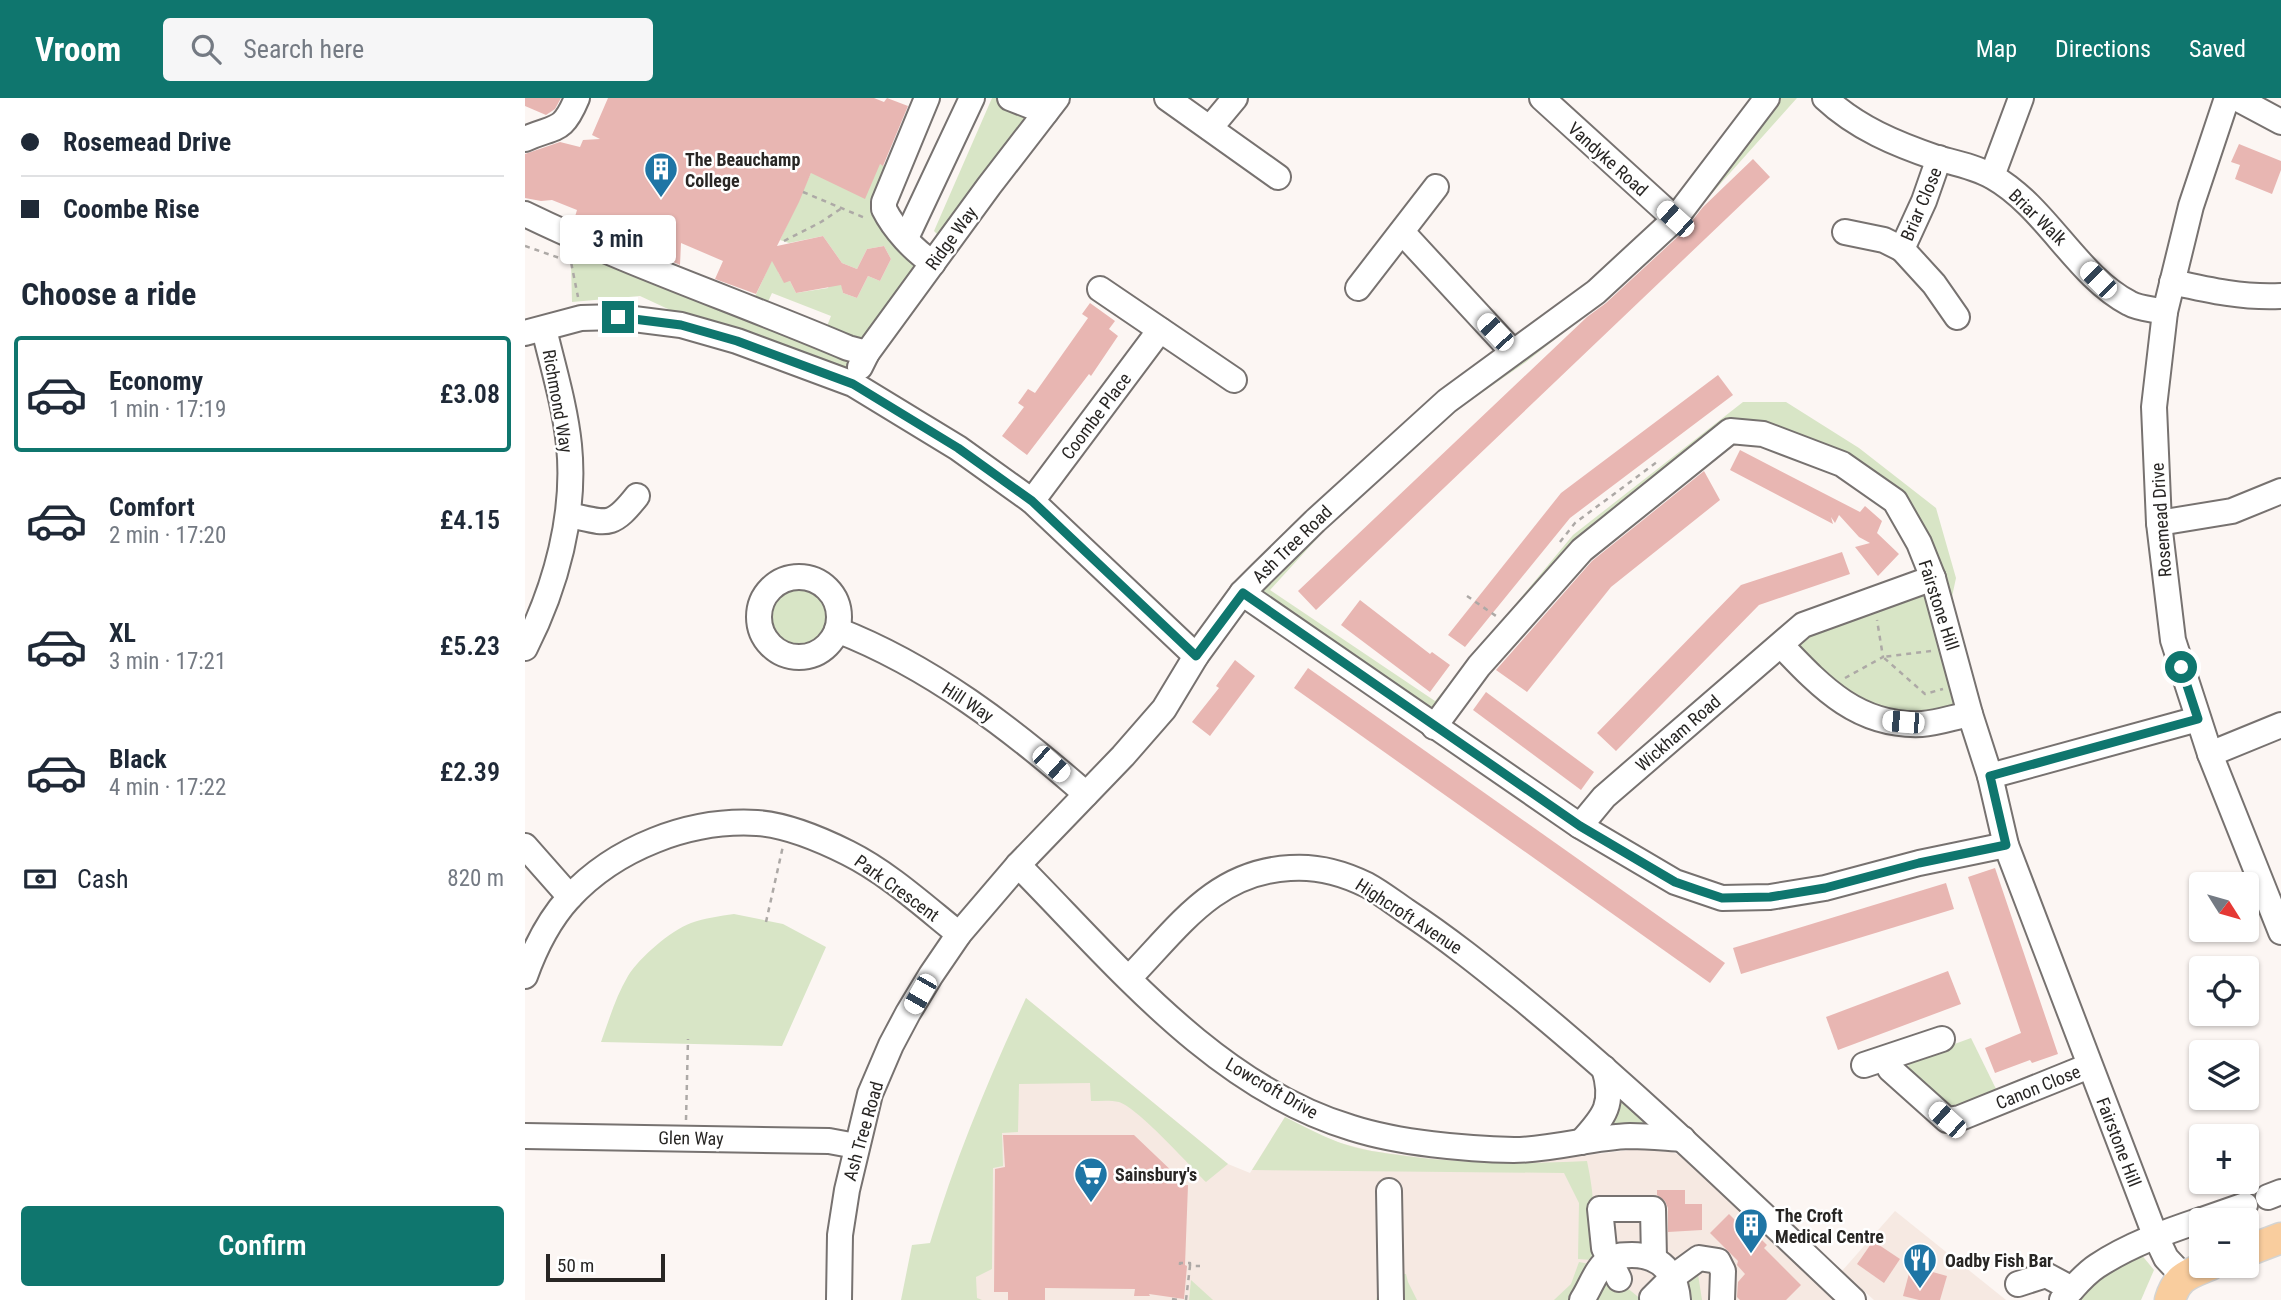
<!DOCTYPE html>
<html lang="en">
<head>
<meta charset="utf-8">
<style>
  body { margin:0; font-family:"Roboto Condensed",sans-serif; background:#f6f6f7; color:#1f2937; height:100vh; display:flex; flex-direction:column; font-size:26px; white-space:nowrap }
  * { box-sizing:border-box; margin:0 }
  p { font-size:23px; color:#747a83 }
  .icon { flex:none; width:38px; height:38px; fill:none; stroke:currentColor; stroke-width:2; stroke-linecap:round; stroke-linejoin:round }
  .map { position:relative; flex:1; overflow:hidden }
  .drawer { display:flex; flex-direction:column; background:#fff; width:525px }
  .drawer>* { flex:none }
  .banner { display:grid; align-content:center; height:154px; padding:0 21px; background:#fff }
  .needle { width:46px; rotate:127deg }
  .buttons { position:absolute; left:1664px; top:774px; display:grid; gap:14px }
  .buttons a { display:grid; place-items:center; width:70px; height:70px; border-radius:7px; background:#fff; box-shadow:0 2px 5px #0004; font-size:35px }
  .scale { position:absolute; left:21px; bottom:18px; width:119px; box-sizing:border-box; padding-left:7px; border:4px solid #282624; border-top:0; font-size:19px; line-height:24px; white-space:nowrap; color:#282624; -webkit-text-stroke:5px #fff; paint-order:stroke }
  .end { position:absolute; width:32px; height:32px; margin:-16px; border:9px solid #0f766e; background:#fff; box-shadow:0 0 0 4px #fff }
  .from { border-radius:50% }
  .bubble { position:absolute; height:49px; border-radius:7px; background:#fff; box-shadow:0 2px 5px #0004; font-size:23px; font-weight:600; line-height:49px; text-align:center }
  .car { position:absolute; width:21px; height:42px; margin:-21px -10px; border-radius:9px; box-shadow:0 0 5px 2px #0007; background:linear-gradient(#fff 24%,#345 0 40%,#fff 0 76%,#345 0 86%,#fff 0) }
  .banner b { display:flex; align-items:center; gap:24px; height:66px; font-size:26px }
  .banner b+b { border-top:2px solid #e0e1e3 }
  .banner i { width:18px; height:18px; background:#1f2937 }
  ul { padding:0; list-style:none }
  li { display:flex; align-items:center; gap:21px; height:116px; margin:0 14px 10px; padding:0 7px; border:4px solid transparent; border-radius:7px }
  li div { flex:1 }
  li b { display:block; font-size:26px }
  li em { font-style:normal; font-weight:600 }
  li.active { border-color:#0f766e }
  li>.icon { width:63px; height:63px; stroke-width:1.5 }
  h2 { padding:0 21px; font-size:32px; line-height:84px }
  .pay { display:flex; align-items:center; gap:18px; height:77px; padding:0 21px; font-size:26px }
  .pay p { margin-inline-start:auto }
  .primary-button { display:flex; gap:14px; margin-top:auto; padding:14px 21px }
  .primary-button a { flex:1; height:80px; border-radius:7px; background:#0f766e; color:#fff; font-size:28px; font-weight:600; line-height:80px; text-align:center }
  header { display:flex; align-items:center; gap:42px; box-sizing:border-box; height:98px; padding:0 35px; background:#0f766e; color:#fff }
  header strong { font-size:33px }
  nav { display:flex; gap:38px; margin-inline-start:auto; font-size:24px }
  .search { width:490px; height:63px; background:#f6f6f7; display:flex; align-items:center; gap:18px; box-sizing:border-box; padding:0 24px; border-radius:7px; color:#747a83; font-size:26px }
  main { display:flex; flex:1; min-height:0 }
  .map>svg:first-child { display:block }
</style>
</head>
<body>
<header>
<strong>Vroom</strong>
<div class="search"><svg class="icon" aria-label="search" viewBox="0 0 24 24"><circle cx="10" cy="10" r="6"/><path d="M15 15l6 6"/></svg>Search here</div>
<nav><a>Map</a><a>Directions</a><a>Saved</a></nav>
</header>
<main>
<section class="drawer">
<div class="banner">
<b><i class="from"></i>Rosemead Drive</b>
<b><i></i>Coombe Rise</b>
</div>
<h2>Choose a ride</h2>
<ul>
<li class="active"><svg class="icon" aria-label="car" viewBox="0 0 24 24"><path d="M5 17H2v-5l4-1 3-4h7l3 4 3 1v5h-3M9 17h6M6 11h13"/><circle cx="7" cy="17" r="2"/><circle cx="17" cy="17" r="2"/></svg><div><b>Economy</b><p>1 min · 17:19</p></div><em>£3.08</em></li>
<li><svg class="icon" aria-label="car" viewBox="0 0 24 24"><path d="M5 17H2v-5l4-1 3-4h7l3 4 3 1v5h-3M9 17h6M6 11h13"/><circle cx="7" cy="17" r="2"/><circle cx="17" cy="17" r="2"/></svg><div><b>Comfort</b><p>2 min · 17:20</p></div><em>£4.15</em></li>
<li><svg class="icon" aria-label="car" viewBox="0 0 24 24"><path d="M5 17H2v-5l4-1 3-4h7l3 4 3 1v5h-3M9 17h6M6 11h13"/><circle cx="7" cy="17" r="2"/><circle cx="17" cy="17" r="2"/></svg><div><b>XL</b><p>3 min · 17:21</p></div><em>£5.23</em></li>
<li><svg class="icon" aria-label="car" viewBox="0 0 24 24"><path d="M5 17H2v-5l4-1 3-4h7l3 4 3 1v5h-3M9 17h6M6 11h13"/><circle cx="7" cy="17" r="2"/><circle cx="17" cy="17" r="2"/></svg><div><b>Black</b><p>4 min · 17:22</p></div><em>£2.39</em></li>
</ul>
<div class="pay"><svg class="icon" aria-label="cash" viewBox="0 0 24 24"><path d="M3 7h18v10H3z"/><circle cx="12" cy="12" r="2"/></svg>Cash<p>820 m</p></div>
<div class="primary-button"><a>Confirm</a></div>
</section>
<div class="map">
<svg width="1756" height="1202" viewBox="0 0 1756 1202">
  <rect width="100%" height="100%" fill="#fcf6f3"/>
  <g fill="#f6e9e2">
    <path d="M501,900l202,166 22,9 35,-56 30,16 25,10 32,8 62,8 82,5 130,-16 21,2 15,6 29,25 127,119h-917z"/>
    <path d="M1370,1113l111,89h-132l-32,-29z"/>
  </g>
  <g fill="#d8e5c6">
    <path d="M467,0h65l-204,286 -116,-43 -97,-45 -68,6 -1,-40 8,-22 58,37 181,72 13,-33 -59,-23 -6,13 -13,-5 19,-41 9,4 -3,8 6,10 6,-1 6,12 32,-5 6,-14 6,3 3,16 14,5 11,-22 12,5 11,-22 -7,-13 -17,3 -10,20 -15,-6 -19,-27 -34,7 -9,-3 31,-67 69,-9 11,4 -20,46 45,41h6l15,-21 -3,-3z"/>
    <path d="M1242,0h30l-125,140 -68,63 -78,61 -65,45 -78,69 -59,55 -54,59 165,111 138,-166 170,-133h43l73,46 77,60 20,70 -6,28 20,83 34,83 -34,-58 -86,6 -103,-75 152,-66 -14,-36 -77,-79 -112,-33 -148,119 -148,177 -192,-133 73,-73 281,-229z"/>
    <circle cx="274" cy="519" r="33"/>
    <path d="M209,816l49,10 43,23 -44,99 -181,-4c8,-22 15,-46 27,-66 12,-19 42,-45 63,-53 14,-5 29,-7 43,-9z"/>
    <path d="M501,900l202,166 -22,18c-16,-16 -68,-74 -87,-80 -8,-2 -19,-1 -28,-1l-1,-18 -71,1 -1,48 -16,1 1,33 -10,2 -1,101 -16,8 1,21 5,2h-81l11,-55 18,-2c25,-84 59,-165 96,-245z"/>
    <path d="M1446,940l27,55 -44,18 -45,-37 -1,-13z"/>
    <path d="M1092,990l35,36 -48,6z"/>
    <path d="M760,1019c18,9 35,18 53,25 22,8 45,11 68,14 61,8 120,8 181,5 5,24 10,54 2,77l5,11 -2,11 -14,-1 1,-56 -15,-30 -312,-3z"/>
    <path d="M1615,1155l14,17 -13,30h-60l22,-25z"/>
    <path d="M1054,1164l21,4 42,34h-88l17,-16z"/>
    <path d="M1172,1170l5,32h-12l-3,-14z"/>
    <path d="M853,1174l28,2 2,8 9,18h-41l2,-7z"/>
    <path d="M666,1182l22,20h-24z"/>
  </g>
  <g fill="#e8b6b2">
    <path d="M0,0h36l-6,11 -9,6 -21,-9z"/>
    <path d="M83,0h266l10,4 3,-4 21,8 -25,60 -3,-2 -15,35 -54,-26 -12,29 -22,44 46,-10 19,27 15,6 10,-20 17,-3 7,13 -11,22 -12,-5 -11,22 -14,-5 -2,-8 -45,8 -6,-12 -6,2 -12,-22 -16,33 -41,-15 8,-18 -42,-18 -1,22 -11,-5 -13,-12 -2,6 -80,-34 3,-10 -25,-10 -11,1 -16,-3v-44l35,-12 20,5 3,-7 17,-1 -8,-4z"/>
    <path d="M1714,46l42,17v9l-9,24 -37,-15 5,-14 -9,-3z"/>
    <path d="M1228,61l17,18 -454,433 -18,-19 289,-274 19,-14 79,-73 18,-23z"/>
    <path d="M565,205l25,18 -6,8 9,7 -27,40 -2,-2 -62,81 -25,-19 22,-29 -6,-4 10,-14 7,4 53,-75 -6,-4z"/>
    <path d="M1193,277l15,20 -163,123 -105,129 -17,-12 113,-142z"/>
    <path d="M1215,352l120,62 5,-6 17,15 -5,12 22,21 -21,22 -23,-29 15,-4 -11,-6 -20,-22 -4,8 -4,-6 2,7 -103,-54z"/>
    <path d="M1179,373l16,29 -109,87 -84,105 -31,-22 96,-109z"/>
    <path d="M1317,454l8,22 -91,31 -143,146 -19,-18 144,-148z"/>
    <path d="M835,502l70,54 2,-2 18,13 -20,27 -89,-67z"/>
    <path d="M710,562l20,16 -45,60 -18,-14 27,-34 -3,-2z"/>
    <path d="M783,570l417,295 -15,20 -416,-295z"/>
    <path d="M961,594l108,80 -13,18 -108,-80z"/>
    <path d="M1470,770l63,186 -26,9 -2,-3 -35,13 -10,-25 36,-15 -53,-156z"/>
    <path d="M1421,785l8,26 -213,65 -8,-26z"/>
    <path d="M1423,873l13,33 -123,46 -12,-33z"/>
    <path d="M478,1037h131l43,41 1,10 10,-1 -3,80 2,1 -3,33 -35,-5 1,2h-16l1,-7 -90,-1v12h-37v-8h-14l1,-123 10,-2z"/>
    <path d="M1132,1092h28v14h17v26l-34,2v-24l-3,-7 -8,-6z"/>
    <path d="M1204,1116l22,22 3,-4 13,13 -3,3 37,37 -15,15h-46l-3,-3 1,-15 7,-8 -8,-9 1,-4 -28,-28z"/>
    <path d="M1348,1143l27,18 -16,24 -27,-19z"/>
    <path d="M1386,1168l36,10 -7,24h-21l-16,-4z"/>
  </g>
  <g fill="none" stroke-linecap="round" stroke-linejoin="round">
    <g stroke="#777270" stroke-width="28">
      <g id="minor">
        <path d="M402,0l-43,104v7c10,20 30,42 49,54"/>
        <path d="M485,0l36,14"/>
        <path d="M642,0l111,79"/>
        <path d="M1017,0l133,121"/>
        <path d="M1300,0c32,30 71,46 112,60 18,5 39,9 56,19 53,30 84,99 136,126 10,6 25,6 36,9"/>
        <path d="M1702,0l-36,108 -26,106 -11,95 5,116 14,117 37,114 71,178"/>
        <path d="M1711,0l45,24"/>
        <path d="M685,30l25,-30"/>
        <path d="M0,41c31,-14 37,-5 52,-41"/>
        <path d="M1467,78l29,-78"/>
        <path d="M0,116c105,51 215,88 323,134l19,5"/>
        <path d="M877,134l111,120"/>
        <path d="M1320,134l39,8 18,9 22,-48 15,-43"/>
        <path d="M381,140l66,-140"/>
        <path d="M1377,151l32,35 23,33"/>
        <path d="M1647,184c36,8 71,16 109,14"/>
        <path d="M833,190l78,-101"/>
        <path d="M575,191l134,91"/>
        <path d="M0,235l56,-15 37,-1 63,8 56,16 116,43 105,64 74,53 164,155"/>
        <path d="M335,269l7,-14 122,-167 68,-88"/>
        <path d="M507,403l128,-171"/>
        <path d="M44,417c38,8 42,14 68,-19"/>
        <path d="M1634,425l73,-12 49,-20"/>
        <circle cx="274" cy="519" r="40"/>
        <path d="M717,495l338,233 95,56 47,16 48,-1 55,-9 94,-25 87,-18"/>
        <path d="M312,532c93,36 175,99 249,164"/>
        <path d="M1256,547c40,42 77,82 141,79 16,-1 32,-7 48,-10"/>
        <path d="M0,550c31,-61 51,-134 44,-203 -4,-39 -16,-78 -25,-116"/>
        <path d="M909,629l45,-61 103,-116 148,-119 33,3 79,30 53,37 24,42 14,35 37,136 20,62 16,69 149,390 11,23 17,18"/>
        <path d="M1685,656l71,-29"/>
        <path d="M1465,678l208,-57"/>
        <path d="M1055,728l24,-29 199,-172 130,-47"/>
        <path d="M0,748l45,51"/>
        <path d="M493,767c97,98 197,222 334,263 47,15 113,21 162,22 39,0 78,-13 116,-14 18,0 36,2 53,3"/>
        <path d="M0,878c10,-28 24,-56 44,-78 46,-50 120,-79 188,-75 30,2 63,16 91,30 40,20 76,53 111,81"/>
        <path d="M604,880c49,-50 85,-106 161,-110 27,-2 53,5 77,17 13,7 26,17 39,26 41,27 77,56 114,86 116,95 224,200 333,303"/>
        <path d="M1360,961l5,10 57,51 13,-2 129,-52"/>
        <path d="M1339,967l78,-26"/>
        <path d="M0,1038l304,5 27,5"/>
        <path d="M1056,1044c24,-26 34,-38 23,-74"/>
        <path d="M864,1093l2,109"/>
        <path d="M1743,1099l13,-5"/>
        <path d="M1677,1122l43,-15"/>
        <path d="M1094,1181l-15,-31 -4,-39h53l1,50"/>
        <path d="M1493,1186l28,-9 26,14"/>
        <path d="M1127,1200l21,-21 26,-19 19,3 5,10 -1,29"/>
        <path d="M314,1202l1,-65 7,-45 23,-96 21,-49 17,-32 23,-38 28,-41 59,-69 105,-109 41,-47 32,-53 46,-63 18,-18 55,-54 132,-120 149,-109 79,-73 92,-121"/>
        <path d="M1057,1202c9,-13 14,-33 28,-41 7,-4 15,-4 22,-4 28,0 44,18 46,45"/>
        <path d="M1537,1202c11,-11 21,-25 35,-34 32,-21 68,-34 104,-46"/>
      </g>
    </g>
    <g stroke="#d4d4d3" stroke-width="33">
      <g id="major">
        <path d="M1722,1153l34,-13"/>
        <path d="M1645,1202c7,-24 19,-26 40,-35"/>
      </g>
    </g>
    <g stroke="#ada9a6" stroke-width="2.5" stroke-dasharray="5 5" stroke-linecap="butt">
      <path d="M278,94l62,26"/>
      <path d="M259,143l37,-19 21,-14"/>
      <path d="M0,148l46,16 7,35"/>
      <path d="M1035,444l15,-19 82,-61"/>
      <path d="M942,498l29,20"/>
      <path d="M1406,553l-48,6 42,37 18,-5"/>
      <path d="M1320,580l38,-21 -6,-37"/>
      <path d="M241,824l17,-76"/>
      <path d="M161,1022l2,-81"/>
      <path d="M655,1167v-2h10v3"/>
      <path d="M647,1201l6,1"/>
      <path d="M661,1202l4,-34h10"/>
    </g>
    <use href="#minor" stroke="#fff" stroke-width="24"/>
    <use href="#major" stroke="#f9cd9e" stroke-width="30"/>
  </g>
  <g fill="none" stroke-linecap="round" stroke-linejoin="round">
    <path stroke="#0f766e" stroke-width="9" d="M93,219l63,8 56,16 116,43 105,64 74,53 164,155 47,-63 337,233 95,56 23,8 24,8 48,-1 55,-9 94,-25 87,-18 -16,-69 208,-57 -17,-52"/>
  </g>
  <defs>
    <g id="building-pin" transform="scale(1.75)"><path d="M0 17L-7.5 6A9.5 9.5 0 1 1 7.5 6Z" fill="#1f75a5" stroke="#fff"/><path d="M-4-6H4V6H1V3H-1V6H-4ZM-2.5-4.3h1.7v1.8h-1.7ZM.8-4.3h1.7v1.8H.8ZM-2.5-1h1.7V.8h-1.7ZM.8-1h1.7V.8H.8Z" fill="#fff"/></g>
    <g id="supermarket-pin" transform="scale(1.75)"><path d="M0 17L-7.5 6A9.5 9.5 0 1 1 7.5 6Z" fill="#1f75a5" stroke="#fff"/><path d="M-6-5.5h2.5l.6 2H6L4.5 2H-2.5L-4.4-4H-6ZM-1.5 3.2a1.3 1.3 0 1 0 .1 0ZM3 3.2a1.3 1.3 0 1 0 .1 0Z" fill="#fff"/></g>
    <g id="restaurant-pin" transform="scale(1.75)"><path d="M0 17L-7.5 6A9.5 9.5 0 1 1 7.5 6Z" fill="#1f75a5" stroke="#fff"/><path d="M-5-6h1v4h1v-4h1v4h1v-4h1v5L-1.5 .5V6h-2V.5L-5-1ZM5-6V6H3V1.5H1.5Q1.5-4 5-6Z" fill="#fff"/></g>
  </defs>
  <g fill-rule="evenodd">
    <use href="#building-pin" x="136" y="71"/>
    <use href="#supermarket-pin" x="566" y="1076"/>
    <use href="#building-pin" x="1226" y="1127"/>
    <use href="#restaurant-pin" x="1395" y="1162"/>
  </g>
  <g text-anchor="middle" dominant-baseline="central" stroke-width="5" stroke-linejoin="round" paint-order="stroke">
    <g font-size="18" font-weight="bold" fill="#282624" stroke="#fff" text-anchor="start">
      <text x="160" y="61">The Beauchamp<tspan x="160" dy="21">College</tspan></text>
      <text x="590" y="1076">Sainsbury's</text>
      <text x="1250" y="1117">The Croft<tspan x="1250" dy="21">Medical Centre</tspan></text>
      <text x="1420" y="1162">Oadby Fish Bar</text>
    </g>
    <g font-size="18" fill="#282624" stroke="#fff">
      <text transform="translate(1083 61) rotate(42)">Vandyke Road</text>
      <text transform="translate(1396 106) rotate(-67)">Briar Close</text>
      <text transform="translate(1513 119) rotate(44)">Briar Walk</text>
      <text transform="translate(426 140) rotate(-54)">Ridge Way</text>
      <text transform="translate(33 303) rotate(80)">Richmond Way</text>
      <text transform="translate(571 318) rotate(-53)">Coombe Place</text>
      <text transform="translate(1636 422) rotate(-94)">Rosemead Drive</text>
      <text transform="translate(767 446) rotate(-44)">Ash Tree Road</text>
      <text transform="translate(1414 507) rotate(72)">Fairstone Hill</text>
      <text transform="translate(443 604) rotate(33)">Hill Way</text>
      <text transform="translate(1153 635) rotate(-41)">Wickham Road</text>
      <text transform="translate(372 790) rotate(36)">Park Crescent</text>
      <text transform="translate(884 818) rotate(33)">Highcroft Avenue</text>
      <text transform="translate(1513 989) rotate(-22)">Canon Close</text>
      <text transform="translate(747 990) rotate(30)">Lowcroft Drive</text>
      <text transform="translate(338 1033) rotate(-74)">Ash Tree Road</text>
      <text transform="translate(166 1040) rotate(1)">Glen Way</text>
      <text transform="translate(1594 1044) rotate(69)">Fairstone Hill</text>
    </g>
  </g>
</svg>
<div class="buttons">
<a><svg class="needle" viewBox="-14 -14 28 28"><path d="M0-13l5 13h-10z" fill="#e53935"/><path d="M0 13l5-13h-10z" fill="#747a83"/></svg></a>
<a><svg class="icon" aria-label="locate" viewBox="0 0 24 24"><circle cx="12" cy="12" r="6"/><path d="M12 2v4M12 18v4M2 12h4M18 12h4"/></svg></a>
<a><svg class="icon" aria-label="layers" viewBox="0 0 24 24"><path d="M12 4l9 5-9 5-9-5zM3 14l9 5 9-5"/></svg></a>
<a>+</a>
<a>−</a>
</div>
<div class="scale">50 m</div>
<i class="end from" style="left:1656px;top:569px"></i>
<i class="end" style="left:93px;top:219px"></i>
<div class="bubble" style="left:35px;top:117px;width:116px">3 min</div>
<i class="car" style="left:1150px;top:121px;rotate:312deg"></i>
<i class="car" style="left:1573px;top:182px;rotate:315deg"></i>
<i class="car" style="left:970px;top:234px;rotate:317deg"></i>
<i class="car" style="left:1378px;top:624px;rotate:275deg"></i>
<i class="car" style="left:526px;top:666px;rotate:132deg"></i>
<i class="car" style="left:395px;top:896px;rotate:210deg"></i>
<i class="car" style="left:1422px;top:1022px;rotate:312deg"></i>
</div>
</main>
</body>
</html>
